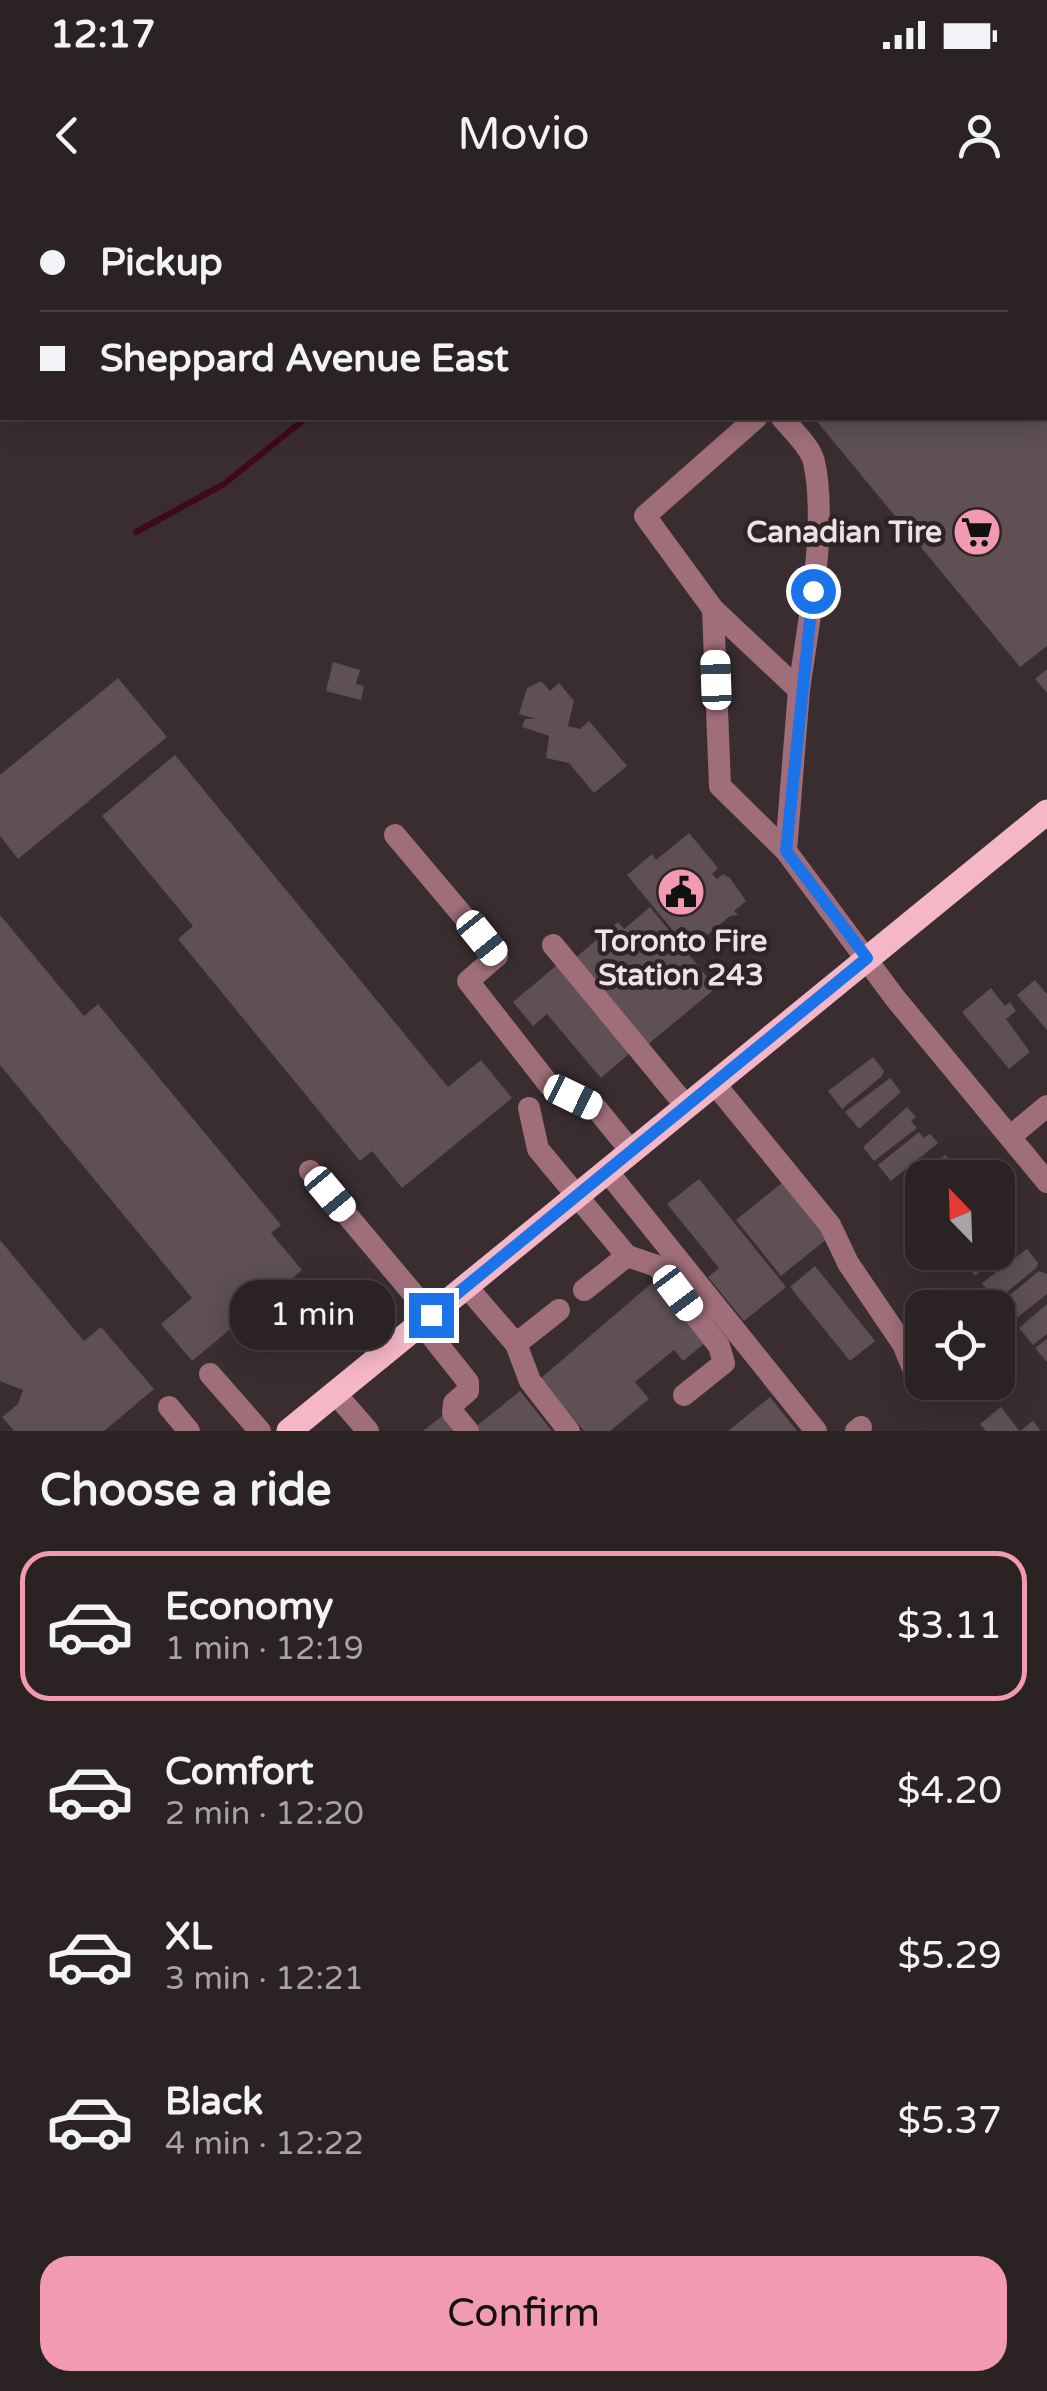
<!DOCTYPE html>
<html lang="en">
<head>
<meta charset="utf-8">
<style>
  body { margin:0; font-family:"Varela Round",sans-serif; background:#332a2c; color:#f1f3f6; height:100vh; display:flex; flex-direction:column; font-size:38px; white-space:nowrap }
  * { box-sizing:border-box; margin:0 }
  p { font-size:32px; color:#a6a4a6 }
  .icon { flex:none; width:55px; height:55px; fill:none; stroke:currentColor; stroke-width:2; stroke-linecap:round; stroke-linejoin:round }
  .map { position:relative; height:1231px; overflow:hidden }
  .details { display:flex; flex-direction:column; background:#2b2224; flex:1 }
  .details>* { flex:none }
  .guide { position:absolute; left:0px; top:0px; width:1048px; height:220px; box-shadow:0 5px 25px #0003,0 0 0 2px #473f41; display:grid; align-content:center; height:220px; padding:0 40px; background:#2b2224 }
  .needle { width:65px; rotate:337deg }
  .fabs { position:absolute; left:905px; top:960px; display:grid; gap:20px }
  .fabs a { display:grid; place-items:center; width:110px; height:110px; border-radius:20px; background:#2b2224; box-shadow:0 5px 25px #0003,0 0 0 2px #473f41; font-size:50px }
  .end { position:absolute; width:45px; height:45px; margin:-22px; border:12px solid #1a73e8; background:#fff; box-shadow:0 0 0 5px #fff }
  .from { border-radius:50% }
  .bubble { position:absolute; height:70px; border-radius:30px; background:#2b2224; box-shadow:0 5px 25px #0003,0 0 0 2px #473f41; font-size:32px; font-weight:600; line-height:70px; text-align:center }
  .car { position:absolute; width:30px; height:60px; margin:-30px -15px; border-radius:12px; box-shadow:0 0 8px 2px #0007; background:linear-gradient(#fff 24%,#345 0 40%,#fff 0 76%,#345 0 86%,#fff 0) }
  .guide b { display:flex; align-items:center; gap:35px; height:95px; font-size:38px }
  .guide b+b { border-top:2px solid #473f41 }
  .guide i { width:25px; height:25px; background:#f1f3f6 }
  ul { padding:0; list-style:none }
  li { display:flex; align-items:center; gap:30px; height:150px; margin:0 20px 15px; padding:0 20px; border:5px solid transparent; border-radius:30px }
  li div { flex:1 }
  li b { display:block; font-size:38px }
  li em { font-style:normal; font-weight:600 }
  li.current { border-color:#f19ab1 }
  li>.icon { width:90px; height:90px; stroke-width:1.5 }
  h2 { padding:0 40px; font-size:45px; line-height:120px }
  .action { display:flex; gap:20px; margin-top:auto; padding:20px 40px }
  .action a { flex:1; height:115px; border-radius:30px; background:#f19ab1; color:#111; font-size:40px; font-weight:600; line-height:115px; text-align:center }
  .status { display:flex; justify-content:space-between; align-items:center; height:70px; padding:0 50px; background:#2b2224; direction:ltr }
  .status svg { height:28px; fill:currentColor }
  header { display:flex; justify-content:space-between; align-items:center; height:130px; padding:0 40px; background:#2b2224; font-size:45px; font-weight:600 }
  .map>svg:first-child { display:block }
</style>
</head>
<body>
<div class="status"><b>12:17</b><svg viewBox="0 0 49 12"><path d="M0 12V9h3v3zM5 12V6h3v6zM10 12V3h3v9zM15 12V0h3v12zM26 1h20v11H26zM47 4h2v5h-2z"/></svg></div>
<header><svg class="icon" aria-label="back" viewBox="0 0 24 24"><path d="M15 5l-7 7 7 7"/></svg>Movio<svg class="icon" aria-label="person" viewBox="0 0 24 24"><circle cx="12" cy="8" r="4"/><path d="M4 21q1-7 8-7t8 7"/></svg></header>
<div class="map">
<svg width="1047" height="1231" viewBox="0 0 1047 1231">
  <rect width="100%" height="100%" fill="#392d30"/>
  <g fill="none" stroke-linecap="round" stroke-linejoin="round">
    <g stroke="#3f081e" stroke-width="6">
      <path d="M577,2l3,-2"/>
      <path d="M136,332l88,-48 82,-66"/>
    </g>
  </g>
  <g fill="#5e5054">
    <path d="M814,218h233v228l-27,21z"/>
    <path d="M333,462l27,8 -4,14 8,2 -3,14 -35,-9z"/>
    <path d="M1047,469v24l-12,-14z"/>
    <path d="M118,478l49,59 -149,122 -18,-23v-61z"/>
    <path d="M541,481l9,10 9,-8 15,18 -6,25 12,3 9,-8 38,45 -33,27 -25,-30 -23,-5 3,-22 -27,-9 3,-8h11l-17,-5 8,-26z"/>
    <path d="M175,555l273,332 33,-27 31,38 -110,90 -30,-37 -12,10 -182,-222 15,-13 -91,-110z"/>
    <path d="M689,633l29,35 -6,6 5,5 6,-5 7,4 16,23 -12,10 4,4 -8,1 -41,34 -62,-75 25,-21 4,6z"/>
    <path d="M650,707l66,81 -70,58 -72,-87 44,-37 6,7z"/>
    <path d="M0,715l84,101 14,-12 183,221 -10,8 31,37 -110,91 -31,-37 31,-26 -192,-233z"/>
    <path d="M557,765l74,87 -30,26 -54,-64 -14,12 -20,-24z"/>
    <path d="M1035,780l12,14v36l-30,-35z"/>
    <path d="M991,788l14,18 5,-4 6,9 -10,8 24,33 -21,17 -47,-57z"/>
    <path d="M873,857l11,14 -2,5 -40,33 -14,-18z"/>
    <path d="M890,878l11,14 -42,37 -14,-17z"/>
    <path d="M907,907l9,10 -5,4 6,7 -43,33 -11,-14z"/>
    <path d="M919,932l5,6 6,-4 8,9 -47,38 -13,-16z"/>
    <path d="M945,955l14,11 1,7 -6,5h-32l-2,27 -15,-17z"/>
    <path d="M699,979l87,108 -42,34 -36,-44 11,-9 -52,-64z"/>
    <path d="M783,982l45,56 -47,38 -45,-56z"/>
    <path d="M1000,1025l14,18 -39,33 -15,-18 7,-6h31z"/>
    <path d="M0,1040l84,101 17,-14 53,62 -50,42h-90l-12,-14 16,-13 5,-14 -23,-9z"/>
    <path d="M1027,1049l11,14 -2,5 -40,33 -14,-18z"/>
    <path d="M815,1066l60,75 -25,20 -60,-74z"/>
    <path d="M1039,1071l8,3v20l-34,27 -14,-17z"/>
    <path d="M659,1077l51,62 -27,22 -9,-11 -39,32 14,17 -39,32h-26l-43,-53z"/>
    <path d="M1047,1104v30l-14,11 -14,-17z"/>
    <path d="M1047,1139v23l-12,-14z"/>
    <path d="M520,1191l32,40h-78l-1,-2z"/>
    <path d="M770,1197l27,34h-69z"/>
    <path d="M1001,1207l16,21 3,3h-34l-6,-7z"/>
    <path d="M442,1216l12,15h-31z"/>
    <path d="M1033,1221l8,10h-21z"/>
  </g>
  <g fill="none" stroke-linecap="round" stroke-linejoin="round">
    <g stroke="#9f6e7a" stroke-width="22">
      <path d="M770,0l2,2"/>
      <path d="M958,0l2,2"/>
      <path d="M732,2l8,-2"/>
      <path d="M801,2l12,-2"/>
      <path d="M1019,2l3,-2"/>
      <path d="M1045,104l2,3"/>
      <path d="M756,218l-111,98 68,93 86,81 -13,161 109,147 152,184"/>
      <path d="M782,218c10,12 29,29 32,44 14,63 -6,163 -15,228"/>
      <path d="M713,409l7,177 66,65"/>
      <path d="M395,635l102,121 -29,25 82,105 46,22 35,43"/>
      <path d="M553,745l133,161"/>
      <path d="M714,883l116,142 18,38 55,81 16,39"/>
      <path d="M529,908l9,41 89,107 -43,34"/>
      <path d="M1011,936l36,-30"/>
      <path d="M310,971l121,144"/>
      <path d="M607,971l209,260"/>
      <path d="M627,1056l30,10 62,80 5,17 -40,32"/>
      <path d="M466,1086l50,58 43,-34"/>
      <path d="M421,1123l47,59v9l-14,12 -1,10 15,18"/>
      <path d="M516,1144l14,37 39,50"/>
      <path d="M210,1174l50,57"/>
      <path d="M335,1193l33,38"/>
      <path d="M169,1207l20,24"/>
      <path d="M856,1231l5,-4"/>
    </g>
    <path stroke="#f5b7c7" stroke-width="25" d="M289,1231l758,-619"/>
    <g stroke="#cbc2c4" stroke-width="10">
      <g id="rail">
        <path d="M14,2l1,-2"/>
        <path d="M102,2l1,-2"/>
        <path d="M0,24l2,-4"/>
        <path d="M0,135l2,-4"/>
        <path d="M0,158l2,-4"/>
      </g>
    </g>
    <use href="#rail" stroke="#2f2326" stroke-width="6" stroke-dasharray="19" stroke-linecap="butt"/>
  </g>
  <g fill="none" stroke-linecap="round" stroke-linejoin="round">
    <path stroke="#1a73e8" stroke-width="12" d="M431,1115l436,-357 -81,-107 27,-260"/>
  </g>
  <defs>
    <g id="supermarket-disc" transform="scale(2.5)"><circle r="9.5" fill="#f19ab1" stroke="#2f2326"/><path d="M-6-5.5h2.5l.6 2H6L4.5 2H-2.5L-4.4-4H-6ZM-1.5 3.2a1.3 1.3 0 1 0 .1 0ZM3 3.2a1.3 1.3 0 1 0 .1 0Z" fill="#111"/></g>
    <g id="civic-disc" transform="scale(2.5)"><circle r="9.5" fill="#f19ab1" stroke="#2f2326"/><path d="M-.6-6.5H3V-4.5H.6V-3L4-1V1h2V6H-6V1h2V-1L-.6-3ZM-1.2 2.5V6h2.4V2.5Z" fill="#111"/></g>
  </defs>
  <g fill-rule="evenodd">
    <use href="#supermarket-disc" x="977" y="332"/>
    <use href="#civic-disc" x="681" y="692"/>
  </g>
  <g text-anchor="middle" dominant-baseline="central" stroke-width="9" stroke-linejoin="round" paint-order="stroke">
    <g font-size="30" font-weight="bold" fill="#ebe3e5" stroke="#2f2326" text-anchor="end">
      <text x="942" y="332">Canadian Tire</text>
      <text x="681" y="741" text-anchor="middle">Toronto Fire<tspan x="681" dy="34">Station 243</tspan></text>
    </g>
  </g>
</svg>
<div class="fabs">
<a><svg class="needle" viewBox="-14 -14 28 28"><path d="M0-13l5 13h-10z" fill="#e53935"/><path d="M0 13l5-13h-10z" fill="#a6a4a6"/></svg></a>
<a><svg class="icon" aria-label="locate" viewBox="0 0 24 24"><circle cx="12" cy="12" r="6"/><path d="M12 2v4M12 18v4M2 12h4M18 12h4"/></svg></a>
</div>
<i class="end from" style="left:813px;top:391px"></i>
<i class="end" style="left:431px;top:1115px"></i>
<div class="bubble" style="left:230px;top:1080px;width:165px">1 min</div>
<i class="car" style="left:716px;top:480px;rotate:358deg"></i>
<i class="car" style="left:482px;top:738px;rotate:141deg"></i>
<i class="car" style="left:573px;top:897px;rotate:116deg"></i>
<i class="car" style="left:330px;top:994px;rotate:140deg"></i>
<i class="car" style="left:678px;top:1093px;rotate:143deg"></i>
<div class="guide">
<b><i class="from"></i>Pickup</b>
<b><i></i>Sheppard Avenue East</b>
</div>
</div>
<section class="details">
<h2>Choose a ride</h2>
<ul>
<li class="current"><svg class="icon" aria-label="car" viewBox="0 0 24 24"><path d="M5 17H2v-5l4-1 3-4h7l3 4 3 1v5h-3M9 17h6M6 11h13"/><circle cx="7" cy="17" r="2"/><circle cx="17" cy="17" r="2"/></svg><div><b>Economy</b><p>1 min · 12:19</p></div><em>$3.11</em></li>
<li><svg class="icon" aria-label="car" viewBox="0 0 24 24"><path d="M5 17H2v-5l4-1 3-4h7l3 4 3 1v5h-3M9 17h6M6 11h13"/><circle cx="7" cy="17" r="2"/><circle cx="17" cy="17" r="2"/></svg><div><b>Comfort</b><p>2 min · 12:20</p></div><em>$4.20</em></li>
<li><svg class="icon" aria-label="car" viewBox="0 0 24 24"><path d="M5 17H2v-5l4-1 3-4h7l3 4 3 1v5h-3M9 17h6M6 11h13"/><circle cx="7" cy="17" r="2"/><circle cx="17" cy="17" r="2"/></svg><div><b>XL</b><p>3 min · 12:21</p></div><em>$5.29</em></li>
<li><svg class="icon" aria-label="car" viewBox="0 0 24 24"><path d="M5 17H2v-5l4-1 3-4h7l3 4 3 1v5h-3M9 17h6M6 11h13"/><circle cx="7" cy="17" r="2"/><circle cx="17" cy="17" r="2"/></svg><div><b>Black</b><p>4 min · 12:22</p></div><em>$5.37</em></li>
</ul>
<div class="action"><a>Confirm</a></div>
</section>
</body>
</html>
